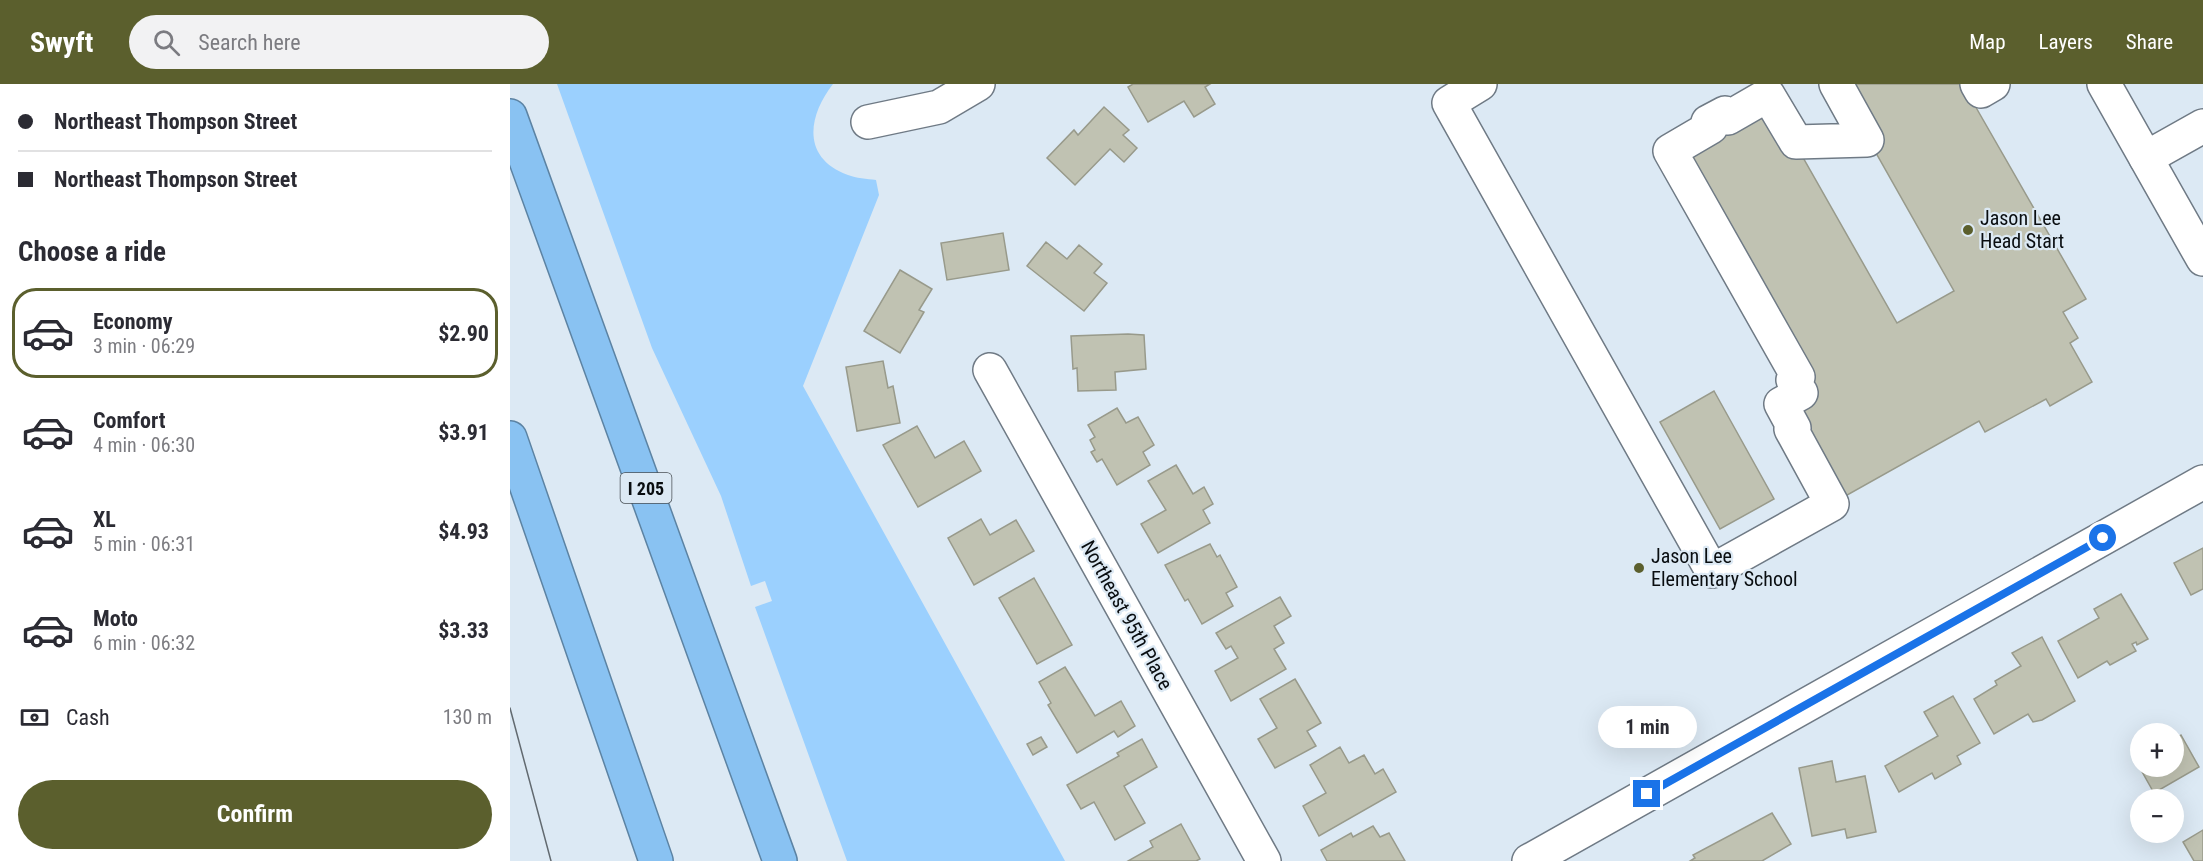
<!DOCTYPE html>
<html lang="en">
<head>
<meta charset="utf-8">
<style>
  body { margin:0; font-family:"Roboto Condensed",sans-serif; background:#f2f2f3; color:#2b2b33; height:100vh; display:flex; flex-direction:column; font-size:22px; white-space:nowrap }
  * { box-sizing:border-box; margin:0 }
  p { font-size:20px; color:#7c7c81 }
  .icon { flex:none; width:33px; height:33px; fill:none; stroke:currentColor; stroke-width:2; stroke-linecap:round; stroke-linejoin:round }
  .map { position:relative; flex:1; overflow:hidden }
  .panel { display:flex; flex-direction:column; background:#fff; width:510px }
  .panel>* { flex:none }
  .top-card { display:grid; align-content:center; height:132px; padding:0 18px; background:#fff }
  .tools { position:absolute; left:1620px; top:639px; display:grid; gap:12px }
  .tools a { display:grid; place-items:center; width:54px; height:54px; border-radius:50%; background:#fff; box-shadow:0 6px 24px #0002; font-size:30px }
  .end { position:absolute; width:27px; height:27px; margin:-14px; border:8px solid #1a73e8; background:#fff; box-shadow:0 0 0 3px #fff }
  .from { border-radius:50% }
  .bubble { position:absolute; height:42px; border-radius:21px; background:#fff; box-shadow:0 6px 24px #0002; font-size:20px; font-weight:700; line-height:42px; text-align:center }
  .top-card b { display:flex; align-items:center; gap:21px; height:57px; font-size:22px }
  .top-card b+b { border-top:2px solid #e1e1e2 }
  .top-card i { width:15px; height:15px; background:#2b2b33 }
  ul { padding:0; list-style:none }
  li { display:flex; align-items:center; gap:18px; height:90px; margin:0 12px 9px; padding:0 6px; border:3px solid transparent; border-radius:24px }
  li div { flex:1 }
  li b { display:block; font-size:22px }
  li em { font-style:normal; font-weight:700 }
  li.on { border-color:#5b5f2d }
  li>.icon { width:54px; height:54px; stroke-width:1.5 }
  h2 { padding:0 18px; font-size:27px; line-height:72px }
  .pay { display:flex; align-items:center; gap:15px; height:66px; padding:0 18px; font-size:22px }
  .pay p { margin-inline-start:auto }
  .button { display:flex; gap:12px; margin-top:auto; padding:12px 18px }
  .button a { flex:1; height:69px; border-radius:36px; background:#5b5f2d; color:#fff; font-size:24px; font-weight:700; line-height:69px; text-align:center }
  header { display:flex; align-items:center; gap:36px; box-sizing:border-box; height:84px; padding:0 30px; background:#5b5f2d; color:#fff }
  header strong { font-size:28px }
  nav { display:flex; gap:33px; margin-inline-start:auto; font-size:21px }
  .search { width:420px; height:54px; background:#f2f2f3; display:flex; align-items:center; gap:15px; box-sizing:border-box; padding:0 21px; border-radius:33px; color:#7c7c81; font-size:22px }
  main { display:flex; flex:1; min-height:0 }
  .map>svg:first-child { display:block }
</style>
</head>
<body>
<header>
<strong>Swyft</strong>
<div class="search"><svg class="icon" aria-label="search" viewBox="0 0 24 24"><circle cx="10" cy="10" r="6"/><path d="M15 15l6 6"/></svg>Search here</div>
<nav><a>Map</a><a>Layers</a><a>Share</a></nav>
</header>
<main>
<section class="panel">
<div class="top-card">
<b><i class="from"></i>Northeast Thompson Street</b>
<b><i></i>Northeast Thompson Street</b>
</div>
<h2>Choose a ride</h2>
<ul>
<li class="on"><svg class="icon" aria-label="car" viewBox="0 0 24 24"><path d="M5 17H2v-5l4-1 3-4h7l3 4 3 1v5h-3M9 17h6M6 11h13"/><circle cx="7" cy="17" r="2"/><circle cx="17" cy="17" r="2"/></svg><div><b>Economy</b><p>3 min · 06:29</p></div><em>$2.90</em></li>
<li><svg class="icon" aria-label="car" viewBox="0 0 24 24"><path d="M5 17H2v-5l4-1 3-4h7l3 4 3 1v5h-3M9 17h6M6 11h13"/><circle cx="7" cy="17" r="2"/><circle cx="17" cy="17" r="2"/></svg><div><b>Comfort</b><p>4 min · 06:30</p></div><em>$3.91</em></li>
<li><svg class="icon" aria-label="car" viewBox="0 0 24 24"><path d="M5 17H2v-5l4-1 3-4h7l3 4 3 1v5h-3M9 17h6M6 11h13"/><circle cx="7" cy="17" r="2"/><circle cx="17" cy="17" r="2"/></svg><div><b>XL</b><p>5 min · 06:31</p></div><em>$4.93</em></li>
<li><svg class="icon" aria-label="car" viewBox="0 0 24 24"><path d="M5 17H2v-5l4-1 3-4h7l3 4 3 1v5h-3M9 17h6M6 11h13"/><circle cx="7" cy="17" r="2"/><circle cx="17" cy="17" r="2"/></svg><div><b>Moto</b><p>6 min · 06:32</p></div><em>$3.33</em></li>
</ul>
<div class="pay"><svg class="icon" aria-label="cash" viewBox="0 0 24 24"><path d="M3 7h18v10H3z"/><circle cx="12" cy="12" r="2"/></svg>Cash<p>130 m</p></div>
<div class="button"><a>Confirm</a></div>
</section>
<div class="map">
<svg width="1693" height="777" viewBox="0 0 1693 777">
  <rect width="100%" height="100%" fill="#dce9f4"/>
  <path fill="#9bd0fe" d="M47,0h276c-25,32 -32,74 15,91 8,3 19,4 28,5l3,15 -76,191 262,475h-218l-92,-254 17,-6 -7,-20 -14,5 -30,-90 -69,-148z"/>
  <g fill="#c0c2b2" stroke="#989a8b" stroke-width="1.5">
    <path d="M623,0h77l-5,3 10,17 -21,13 -10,-16 -36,21 -20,-35z"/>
    <path d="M1327,0h138l-5,13 116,202 -23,13 15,26 -8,5 22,39 -42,24 -4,-7 -61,33 -6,-11 -146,82 -42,-73 10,-37 -130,-242 97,-55 129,227 57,-32z"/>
    <path d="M594,23l25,23 -6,5 14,13 -13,14 -14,-13 -35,36 -28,-27 27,-28 4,5z"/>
    <path d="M493,149l6,37 -62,10 -6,-37z"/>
    <path d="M536,158l21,17 12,-14 23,19 -8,9 13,10 -23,28 -57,-45z"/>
    <path d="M390,186l32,19 -13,21 5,2 -24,41 -36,-22z"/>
    <path d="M618,250l16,1 2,34 -31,3 1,18 -38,1 -1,-23 -4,1 -2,-33z"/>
    <path d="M373,277l5,27 5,-2 7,37 -43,8 -11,-64z"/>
    <path d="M1204,307l60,108 -54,30 -60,-107z"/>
    <path d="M607,324l9,15 12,-6 16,28 -11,7 7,13 -33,20 -15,-26 -5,3 -6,-10 4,-2 -5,-10 5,-3 -7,-12z"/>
    <path d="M407,342l18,32 29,-17 17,30 -63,36 -35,-62z"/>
    <path d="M666,381l17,29 11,-7 9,17 -10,6 7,13 -52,30 -17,-29 25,-14 -18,-29z"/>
    <path d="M471,435l9,16 26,-15 18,31 -60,34 -26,-47z"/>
    <path d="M700,460l7,13 3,-2 17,32 -11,6 7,13 -31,18 -14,-25 -3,2 -20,-36z"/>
    <path d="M1693,464v41l-12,6 -17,-32z"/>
    <path d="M524,494l38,67 -35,19 -38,-66z"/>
    <path d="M1611,510l27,45 -11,6 -1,-3 -4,2 4,7 -26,14 -3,-4 -29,17 -20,-37 41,-23 -5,-9z"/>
    <path d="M770,513l11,19 -17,10 10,17 -10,6 12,20 -55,32 -16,-30 23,-13 -7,-12 -5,3 -10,-16z"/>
    <path d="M1532,553l33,64 -33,19 -9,2 -5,-8 -34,20 -20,-35 23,-14 -2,-4 26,-15 -9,-13z"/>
    <path d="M555,583l30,49 26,-15 14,25 -17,11 -4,-6 -37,22 -29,-48 3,-2 -12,-21z"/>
    <path d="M785,595l26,44 -14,8 9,15 -41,22 -17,-29 19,-11 -17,-29z"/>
    <path d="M1443,612l27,47 -23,13 4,8 -26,15 -3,-6 -33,19 -14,-26 53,-30 -14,-24z"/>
    <path d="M1671,651l18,32 -45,26 -18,-32 4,-3v8h34v-26z"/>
    <path d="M531,653l6,10 -14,8 -6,-11z"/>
    <path d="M632,655l15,28 -33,19 21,37 -30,17 -21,-38 -13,7 -14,-24 52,-29 -2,-3z"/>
    <path d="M830,663l9,16 15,-8 11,19 8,-5 13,23 -77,44 -16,-30 23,-13 -16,-28z"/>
    <path d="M1322,677l4,21 29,-6 11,56 -29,6 -2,-9 -33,7 -13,-68z"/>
    <path d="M1262,729l19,31 -29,17h-72l5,-3 -2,-3z"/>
    <path d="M671,740l19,35 -4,2h-68l25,-14 -3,-6z"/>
    <path d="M863,742l7,11 9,-4 16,28h-78l-6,-11 30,-17 2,4z"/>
    <path d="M1693,746v31h-9l-11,-19z"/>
  </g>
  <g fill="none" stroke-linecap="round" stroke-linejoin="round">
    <g stroke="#6f7a85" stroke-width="36">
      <g id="minor">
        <path d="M970,0l-31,19 263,468 120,-67 -41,-75 3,-1 -13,-24 20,-11 -8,-13 5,-3 -128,-226 41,-24 -3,-5 17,-9 3,5 40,-23 28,47 71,-2 -31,-56"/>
        <path d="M1467,0l4,7 12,-7"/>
        <path d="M1594,0l99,175"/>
        <path d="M358,38l71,-15 39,-23"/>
        <path d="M1636,74l57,-32"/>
        <path d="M480,286l274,491"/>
        <path d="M1019,777l674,-379"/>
      </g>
    </g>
    <g stroke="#5c83a3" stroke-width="36">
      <g id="highway">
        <path d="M0,32l270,745"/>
        <path d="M0,354l146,423"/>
      </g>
    </g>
    <use href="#minor" stroke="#fff" stroke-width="33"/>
    <use href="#highway" stroke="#89c2f2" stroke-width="33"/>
    <path stroke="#626a70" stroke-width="1.5" d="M0,624l41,153"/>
  </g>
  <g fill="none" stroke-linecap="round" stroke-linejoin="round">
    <path stroke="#1a73e8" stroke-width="8" d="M1137,710l456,-256"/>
  </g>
  <g fill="#5b5f2d" stroke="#dce9f4" stroke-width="2">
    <circle cx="1458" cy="146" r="6"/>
    <circle cx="1129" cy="484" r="6"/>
  </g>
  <g text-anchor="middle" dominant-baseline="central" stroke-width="4.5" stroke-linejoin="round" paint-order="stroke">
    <rect fill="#dce9f4" stroke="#484f54" stroke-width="1.5" x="110.5" y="389" width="51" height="30" rx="4.5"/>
    <g font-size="18" font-weight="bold" fill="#090d10">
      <text x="136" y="404">I 205</text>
    </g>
    <g font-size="20" fill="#090d10" stroke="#dce9f4" text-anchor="start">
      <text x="1470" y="134">Jason Lee<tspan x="1470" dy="23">Head Start</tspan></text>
      <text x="1141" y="472">Jason Lee<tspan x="1141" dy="23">Elementary School</tspan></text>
    </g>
    <g font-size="20" fill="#090d10" stroke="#dce9f4">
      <text transform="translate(617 531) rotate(61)">Northeast 95th Place</text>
    </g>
  </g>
</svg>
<div class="tools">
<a>+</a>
<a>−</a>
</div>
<i class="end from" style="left:1593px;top:454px"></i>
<i class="end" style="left:1137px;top:710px"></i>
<div class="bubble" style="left:1088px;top:622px;width:99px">1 min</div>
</div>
</main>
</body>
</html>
